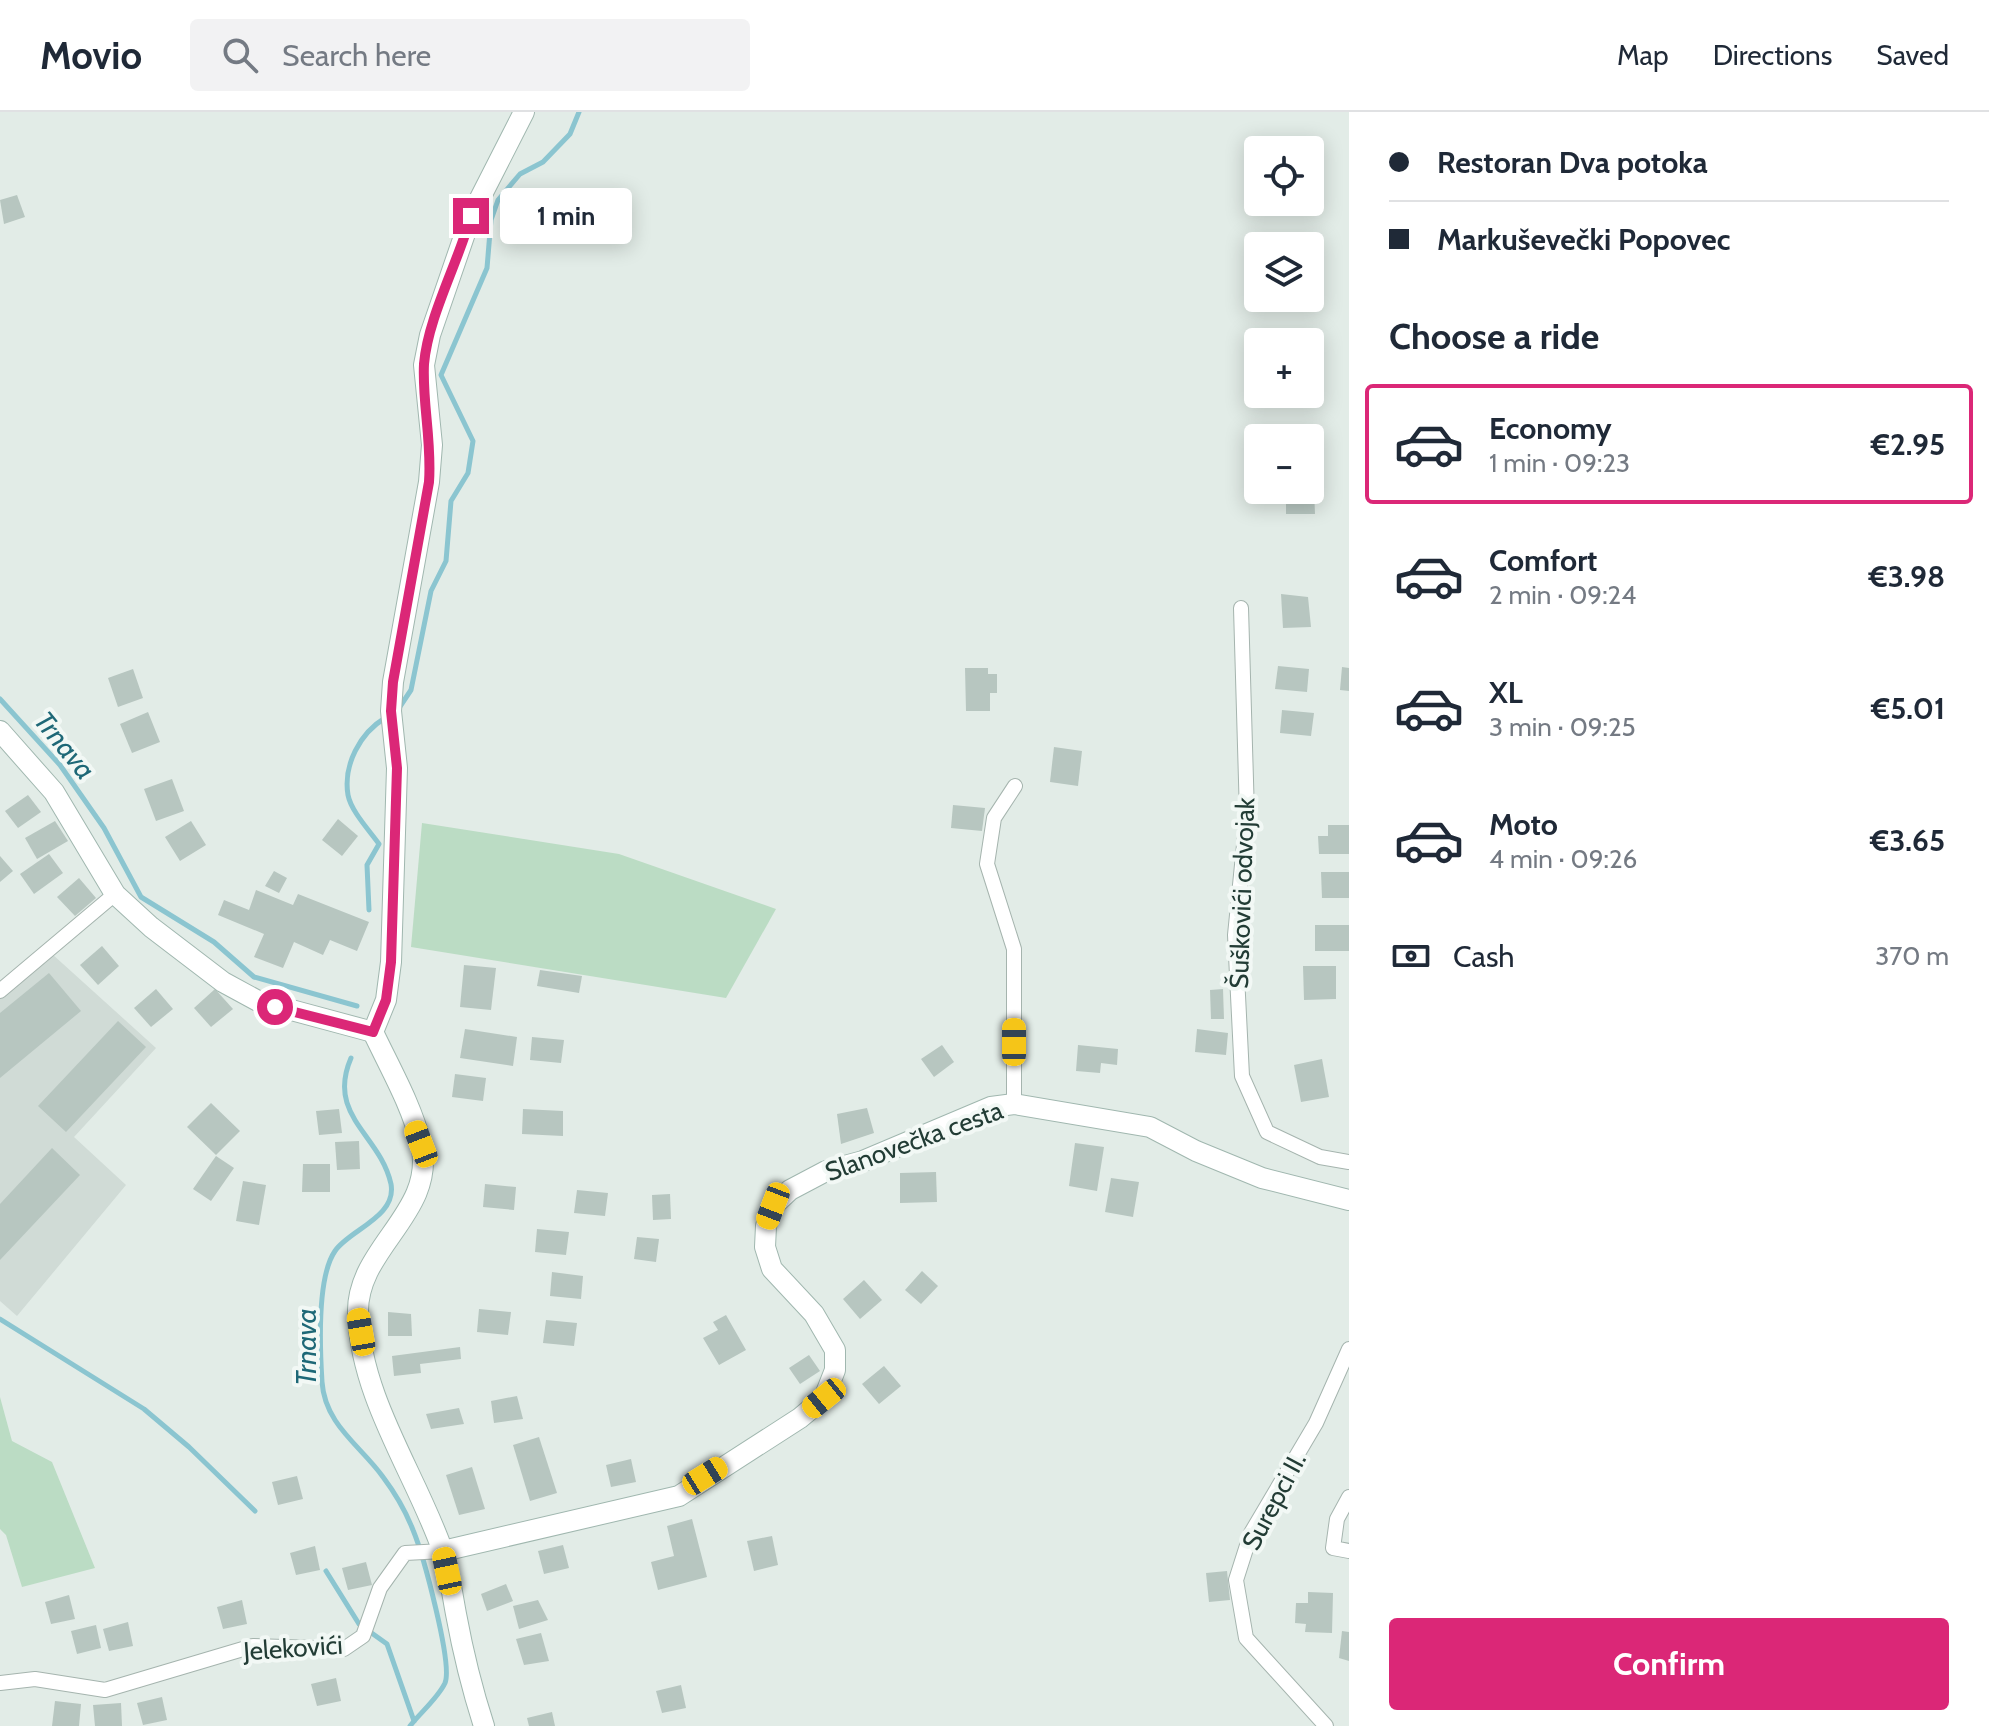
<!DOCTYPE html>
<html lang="en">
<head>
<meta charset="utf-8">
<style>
  body { margin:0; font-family:Cabin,sans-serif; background:#f2f2f3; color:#1f2937; height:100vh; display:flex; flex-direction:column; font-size:30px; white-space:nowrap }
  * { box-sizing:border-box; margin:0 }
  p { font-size:26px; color:#747a83 }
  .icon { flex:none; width:44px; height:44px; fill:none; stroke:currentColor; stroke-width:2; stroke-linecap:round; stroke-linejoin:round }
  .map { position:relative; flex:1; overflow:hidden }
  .side { display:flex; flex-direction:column; background:#fff; width:640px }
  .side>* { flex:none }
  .hud { display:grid; align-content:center; height:176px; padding:0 40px; background:#fff }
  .controls { position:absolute; left:1244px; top:24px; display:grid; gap:16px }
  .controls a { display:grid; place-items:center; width:80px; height:80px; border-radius:8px; background:#fff; box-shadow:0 4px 20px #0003; font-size:40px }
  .end { position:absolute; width:36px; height:36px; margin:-18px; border:10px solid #db2777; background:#fff; box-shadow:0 0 0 4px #fff }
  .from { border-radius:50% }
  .bubble { position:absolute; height:56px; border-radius:8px; background:#fff; box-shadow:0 4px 20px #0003; font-size:26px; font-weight:800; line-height:56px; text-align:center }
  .car { position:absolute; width:24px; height:48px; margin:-24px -12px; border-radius:10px; box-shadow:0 0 6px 2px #0007; background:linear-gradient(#f5c518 24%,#345 0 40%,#f5c518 0 76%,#345 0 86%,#f5c518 0) }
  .hud b { display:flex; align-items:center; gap:28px; height:76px; font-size:30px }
  .hud b+b { border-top:2px solid #e0e1e3 }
  .hud i { width:20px; height:20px; background:#1f2937 }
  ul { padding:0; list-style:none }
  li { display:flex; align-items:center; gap:24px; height:120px; margin:0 16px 12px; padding:0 24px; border:4px solid transparent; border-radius:8px }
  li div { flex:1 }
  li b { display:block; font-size:30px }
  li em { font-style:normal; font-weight:800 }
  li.selected { border-color:#db2777 }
  li>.icon { width:72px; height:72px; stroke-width:1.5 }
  h2 { padding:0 40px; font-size:36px; line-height:96px }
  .pay { display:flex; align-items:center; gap:20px; height:88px; padding:0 40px; font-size:30px }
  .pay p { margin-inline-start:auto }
  .action { display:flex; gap:16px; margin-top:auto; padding:16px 40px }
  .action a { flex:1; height:92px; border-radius:8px; background:#db2777; color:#fff; font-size:32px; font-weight:800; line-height:92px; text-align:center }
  header { display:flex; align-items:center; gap:48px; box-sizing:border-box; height:112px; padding:0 40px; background:#fff; border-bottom:2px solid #e0e1e3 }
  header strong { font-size:38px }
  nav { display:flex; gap:44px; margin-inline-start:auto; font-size:28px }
  .search { width:560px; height:72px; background:#f2f2f3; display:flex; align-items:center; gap:20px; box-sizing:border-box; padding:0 28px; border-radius:8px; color:#747a83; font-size:30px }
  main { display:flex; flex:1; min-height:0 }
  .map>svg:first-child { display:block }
</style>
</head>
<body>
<header>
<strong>Movio</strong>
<div class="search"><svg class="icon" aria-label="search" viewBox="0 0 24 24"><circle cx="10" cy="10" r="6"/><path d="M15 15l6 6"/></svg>Search here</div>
<nav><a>Map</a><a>Directions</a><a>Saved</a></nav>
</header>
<main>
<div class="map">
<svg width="1349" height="1614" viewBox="0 0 1349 1614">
  <rect width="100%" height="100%" fill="#e2ece7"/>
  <path fill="#d0dbd6" d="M52,842l104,94 -82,89 52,48 -109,131 -17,-15v-303z"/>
  <g fill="#bbdcc4">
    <path d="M422,711l197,31 157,55 -50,89 -315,-51z"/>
    <path d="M0,1285l12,44 40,21 43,106 -73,19 -16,-52 -6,-6z"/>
  </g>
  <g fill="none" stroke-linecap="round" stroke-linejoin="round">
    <g stroke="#8bc5d0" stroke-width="5">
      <path d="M0,587l60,66 44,63 37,69 73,45 40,35 103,29"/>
      <path d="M397,599l14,-21 20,-99 15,-30 5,-60 17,-28 5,-32 -32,-66 46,-107 4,-48 7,-20 22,-26 23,-12 27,-28 9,-22"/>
      <path d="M369,798l-2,-45 12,-21c-10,-14 -28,-33 -31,-49 -5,-30 12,-62 37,-77"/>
      <path d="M351,946c-25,58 29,76 40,126 6,33 -42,46 -56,67 -18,26 -15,99 -13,131 3,43 39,64 61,95 12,16 23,35 30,53 10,24 40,134 32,153 -7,15 -25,30 -35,43"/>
      <path d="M0,1207l144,90 45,38 66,64"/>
      <path d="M326,1459l33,53 28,20 27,77"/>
    </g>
  </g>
  <g fill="#b7c6c0">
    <path d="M17,83l8,22 -21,7 -4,-24z"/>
    <path d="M1314,378l1,24h-29v-23z"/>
    <path d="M1281,482l27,3 3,30 -28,1z"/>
    <path d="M1278,554l31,3 -2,23 -32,-3z"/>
    <path d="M1342,555l7,1v23l-9,-1z"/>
    <path d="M965,556h23v6h9v19h-7v18h-24z"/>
    <path d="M133,557l10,29 -25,9 -10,-29z"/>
    <path d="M1282,598l32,3 -3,23 -31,-3z"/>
    <path d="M148,600l12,30 -28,11 -12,-29z"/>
    <path d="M1054,635l28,4 -4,35 -28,-4z"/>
    <path d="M172,667l12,32 -28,10 -12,-32z"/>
    <path d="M28,683l13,17 -23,16 -13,-17z"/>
    <path d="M953,693l32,3 -3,23 -31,-3z"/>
    <path d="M338,707l20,17 -16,20 -20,-16z"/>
    <path d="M55,709l13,20 -31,18 -12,-21z"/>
    <path d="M191,709l15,24 -26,16 -15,-24z"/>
    <path d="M1328,713h21v29h-30l-1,-18h10z"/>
    <path d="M49,742l14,19 -29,21 -14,-20z"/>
    <path d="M0,744l13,15 -13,11z"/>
    <path d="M274,759l13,7 -8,15 -14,-7z"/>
    <path d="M1321,760h28v26h-27z"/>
    <path d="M79,766l17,20 -21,18 -18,-19z"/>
    <path d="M256,778l37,15 5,-11 71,28 -12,29 -27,-11 -7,15 -29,-13 -11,26 -29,-11 10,-23 -46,-19 6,-15 25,10z"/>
    <rect x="1315" y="813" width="34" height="26"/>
    <path d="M102,834l17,20 -21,19 -18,-20z"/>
    <path d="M464,853l32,3 -5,42 -31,-3z"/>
    <path d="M1303,854h33v33l-32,1z"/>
    <path d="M540,858l42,6 -3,17 -42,-7z"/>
    <path d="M49,861l32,38 -81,67v-65z"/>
    <path d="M156,877l17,20 -22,18 -17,-19z"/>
    <path d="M215,877l18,20 -22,18 -17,-19z"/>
    <path d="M1223,877l1,30h-13l-1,-29z"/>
    <path d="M118,909l28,26 -80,85 -28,-26z"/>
    <path d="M465,917l52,8 -4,29 -53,-8z"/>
    <path d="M1197,917l31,4 -2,22 -31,-3z"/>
    <path d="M532,925l32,3 -3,23 -31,-3z"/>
    <path d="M942,933l12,17 -20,15 -13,-18z"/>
    <path d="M1078,933l40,4 -1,16 -16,-2 -1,10 -24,-2z"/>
    <path d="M1322,947l7,38 -28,5 -7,-37z"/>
    <path d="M455,962l31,4 -3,23 -31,-4z"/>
    <path d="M211,991l29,28 -24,24 -29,-28z"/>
    <path d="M867,996l7,25 -33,11 -4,-30z"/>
    <path d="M339,997l3,24 -23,2 -3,-24z"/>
    <path d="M523,997l40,2v25l-41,-2z"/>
    <path d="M359,1029l1,28 -23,1 -2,-28z"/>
    <path d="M1075,1031l29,4 -7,44 -28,-5z"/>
    <path d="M52,1036l28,27 -80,85v-56z"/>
    <path d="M216,1044l18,12 -23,33 -18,-12z"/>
    <path d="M303,1052h27v28h-28z"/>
    <path d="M936,1060l1,30 -37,1v-30z"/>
    <path d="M1111,1066l28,4 -6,35 -28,-5z"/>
    <path d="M243,1069l23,4 -7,40 -23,-4z"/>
    <path d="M485,1072l31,3 -2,23 -31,-3z"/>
    <path d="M577,1078l31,3 -3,23 -31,-3z"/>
    <path d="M670,1082l1,25 -18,1 -1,-25z"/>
    <path d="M537,1117l32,3 -3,23 -31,-3z"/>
    <path d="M637,1125l22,2 -3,23 -22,-3z"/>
    <path d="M922,1159l16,15 -17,18 -16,-14z"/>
    <path d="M552,1160l31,4 -2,23 -31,-3z"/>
    <path d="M864,1168l18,20 -22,19 -17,-20z"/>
    <path d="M479,1197l32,3 -3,23 -31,-3z"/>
    <path d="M388,1200l23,2 1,22h-24z"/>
    <path d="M726,1203l20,35 -27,15 -16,-27 15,-8 -5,-8z"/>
    <path d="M546,1208l31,3 -3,23 -31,-3z"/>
    <path d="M460,1235l1,12 -41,5 1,9 -27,3 -2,-20z"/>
    <path d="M809,1243l11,16 -20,13 -11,-16z"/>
    <path d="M884,1254l17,20 -22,18 -17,-20z"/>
    <path d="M517,1284l6,23 -29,4 -3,-22z"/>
    <path d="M459,1296l5,16 -33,5 -5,-15z"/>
    <path d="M539,1325l18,56 -27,8 -17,-56z"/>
    <path d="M631,1347l5,23 -25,5 -5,-22z"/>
    <path d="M472,1355l13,42 -26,6 -13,-40z"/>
    <path d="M297,1364l6,23 -25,6 -6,-23z"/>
    <path d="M692,1407l15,58 -49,13 -7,-28 23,-6 -7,-30z"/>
    <path d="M772,1424l6,29 -24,6 -7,-30z"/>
    <path d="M563,1433l6,23 -25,6 -6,-23z"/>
    <path d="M315,1434l5,24 -24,5 -6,-22z"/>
    <path d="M366,1450l6,23 -24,5 -6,-22z"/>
    <path d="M1227,1459l3,29 -21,2 -3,-29z"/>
    <path d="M506,1472l7,17 -26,10 -6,-17z"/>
    <path d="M1308,1480l25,1 -1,40 -27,-1 1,-8 -11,-1 1,-20h12z"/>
    <path d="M69,1483l6,24 -24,5 -6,-22z"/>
    <path d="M242,1488l5,24 -24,5 -6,-22z"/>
    <path d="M538,1488l10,20 -29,9 -6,-23z"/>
    <path d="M128,1510l5,24 -24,5 -6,-22z"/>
    <path d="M96,1513l5,23 -24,6 -6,-23z"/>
    <path d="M1342,1519l7,1v29l-10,-3z"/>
    <path d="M541,1521l8,28 -25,4 -8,-26z"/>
    <path d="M336,1566l5,23 -24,5 -6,-22z"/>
    <path d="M681,1573l5,23 -24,5 -6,-22z"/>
    <path d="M162,1585l5,23 -24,5 -6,-22z"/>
    <path d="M55,1589l26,3 -2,22h-27z"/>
    <path d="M121,1591l1,23h-27l-2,-21z"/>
    <path d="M552,1600l3,14h-26l-2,-8z"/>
  </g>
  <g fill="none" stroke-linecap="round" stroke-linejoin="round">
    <g stroke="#a5b4ae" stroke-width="16">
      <g id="street">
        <path d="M1241,496l6,207 -12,120 7,141 25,56 53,25 29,5"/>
        <path d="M0,879l115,-97"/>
        <path d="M1014,992v-155l-27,-85 7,-46 21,-32"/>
        <path d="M1349,1385l-12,22 -4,29 16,3"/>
        <path d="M0,1571l35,-4 70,11 148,-44 91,3 19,-13 17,-48 25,-35 38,-2"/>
        <path d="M1326,1614l-80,-88 -10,-58 15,-47 65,-110 33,-74"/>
      </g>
    </g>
    <g stroke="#a0b7af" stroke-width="22">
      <g id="secondary">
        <path d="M0,619l54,61 61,102 36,33 72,55 35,19 115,31"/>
        <path d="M373,920l13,-32 5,-38 6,-194 -6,-57 2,-29 36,-200 3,-37 -8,-80 6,-30 41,-119 53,-104"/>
        <path d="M373,920c17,36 39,74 48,112 16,69 -66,104 -63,171 3,83 57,158 84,234 7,20 10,44 14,65 7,38 16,75 28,112"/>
        <path d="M443,1439l236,-55 121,-78 24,-20 11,-28v-20l-21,-36 -42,-45 -7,-22 1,-21 7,-20 17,-16 36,-19 37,-10 128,-54 23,-3 136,23 46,24 66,27 87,22"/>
      </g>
    </g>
    <use href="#street" stroke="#fff" stroke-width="14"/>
    <use href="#secondary" stroke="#fff" stroke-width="20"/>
  </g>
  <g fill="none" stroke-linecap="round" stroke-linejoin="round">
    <path stroke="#db2777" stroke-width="10" d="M275,895l98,25 13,-32 5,-38 6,-194 -6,-57 2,-29 36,-200c3,-41 -7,-80 -5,-118 4,-47 34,-101 47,-148"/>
  </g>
  <g text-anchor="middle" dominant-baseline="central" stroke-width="8" stroke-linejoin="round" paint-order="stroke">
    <g font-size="26" fill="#223c35" stroke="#f2f8f5">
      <text transform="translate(1242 781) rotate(-88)">Šuškovići odvojak</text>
      <text transform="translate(914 1029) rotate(-20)">Slanovečka cesta</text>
      <text transform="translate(1274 1389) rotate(-62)">Surepci II.</text>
      <text transform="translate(293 1536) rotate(-4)">Jelekovići</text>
    </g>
    <g font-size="28" font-style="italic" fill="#1e6877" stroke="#f2f8f5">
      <text transform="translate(65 633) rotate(51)">Trnava</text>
      <text transform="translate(306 1235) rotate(-90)">Trnava</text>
    </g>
  </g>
</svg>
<div class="controls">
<a><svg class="icon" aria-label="locate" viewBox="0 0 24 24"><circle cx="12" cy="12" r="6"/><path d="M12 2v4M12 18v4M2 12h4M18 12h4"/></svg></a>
<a><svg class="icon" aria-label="layers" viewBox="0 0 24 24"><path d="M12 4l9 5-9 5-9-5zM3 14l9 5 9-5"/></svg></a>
<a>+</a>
<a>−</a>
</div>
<i class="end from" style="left:275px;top:895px"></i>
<i class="end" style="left:471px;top:104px"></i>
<div class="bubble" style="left:500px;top:76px;width:132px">1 min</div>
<i class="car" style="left:1014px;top:930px;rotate:0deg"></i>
<i class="car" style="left:421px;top:1032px;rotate:339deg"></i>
<i class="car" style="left:773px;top:1094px;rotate:201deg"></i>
<i class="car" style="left:361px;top:1220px;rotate:350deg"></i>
<i class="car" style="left:824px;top:1286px;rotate:231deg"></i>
<i class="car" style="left:705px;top:1364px;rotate:58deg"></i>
<i class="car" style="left:447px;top:1459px;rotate:348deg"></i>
</div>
<section class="side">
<div class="hud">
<b><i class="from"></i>Restoran Dva potoka</b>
<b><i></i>Markuševečki Popovec</b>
</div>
<h2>Choose a ride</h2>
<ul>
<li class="selected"><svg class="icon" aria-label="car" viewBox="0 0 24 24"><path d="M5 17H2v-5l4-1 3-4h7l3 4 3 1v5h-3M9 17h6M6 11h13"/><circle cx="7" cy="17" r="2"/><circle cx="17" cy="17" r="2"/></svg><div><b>Economy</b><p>1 min · 09:23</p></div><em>€2.95</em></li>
<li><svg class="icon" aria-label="car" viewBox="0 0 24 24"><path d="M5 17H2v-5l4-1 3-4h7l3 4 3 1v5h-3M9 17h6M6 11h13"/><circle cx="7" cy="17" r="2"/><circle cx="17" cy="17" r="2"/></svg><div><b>Comfort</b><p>2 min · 09:24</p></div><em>€3.98</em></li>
<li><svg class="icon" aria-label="car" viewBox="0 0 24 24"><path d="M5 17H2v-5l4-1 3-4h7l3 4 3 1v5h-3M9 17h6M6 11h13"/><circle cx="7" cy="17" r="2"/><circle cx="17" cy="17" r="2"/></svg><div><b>XL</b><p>3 min · 09:25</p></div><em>€5.01</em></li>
<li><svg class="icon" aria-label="car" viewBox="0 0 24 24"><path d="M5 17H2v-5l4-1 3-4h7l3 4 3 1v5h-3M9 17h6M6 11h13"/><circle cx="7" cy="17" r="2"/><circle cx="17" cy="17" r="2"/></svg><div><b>Moto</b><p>4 min · 09:26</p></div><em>€3.65</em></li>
</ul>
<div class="pay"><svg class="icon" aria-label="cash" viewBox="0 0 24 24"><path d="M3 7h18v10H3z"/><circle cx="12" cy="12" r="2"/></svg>Cash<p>370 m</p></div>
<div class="action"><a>Confirm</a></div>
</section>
</main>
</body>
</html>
